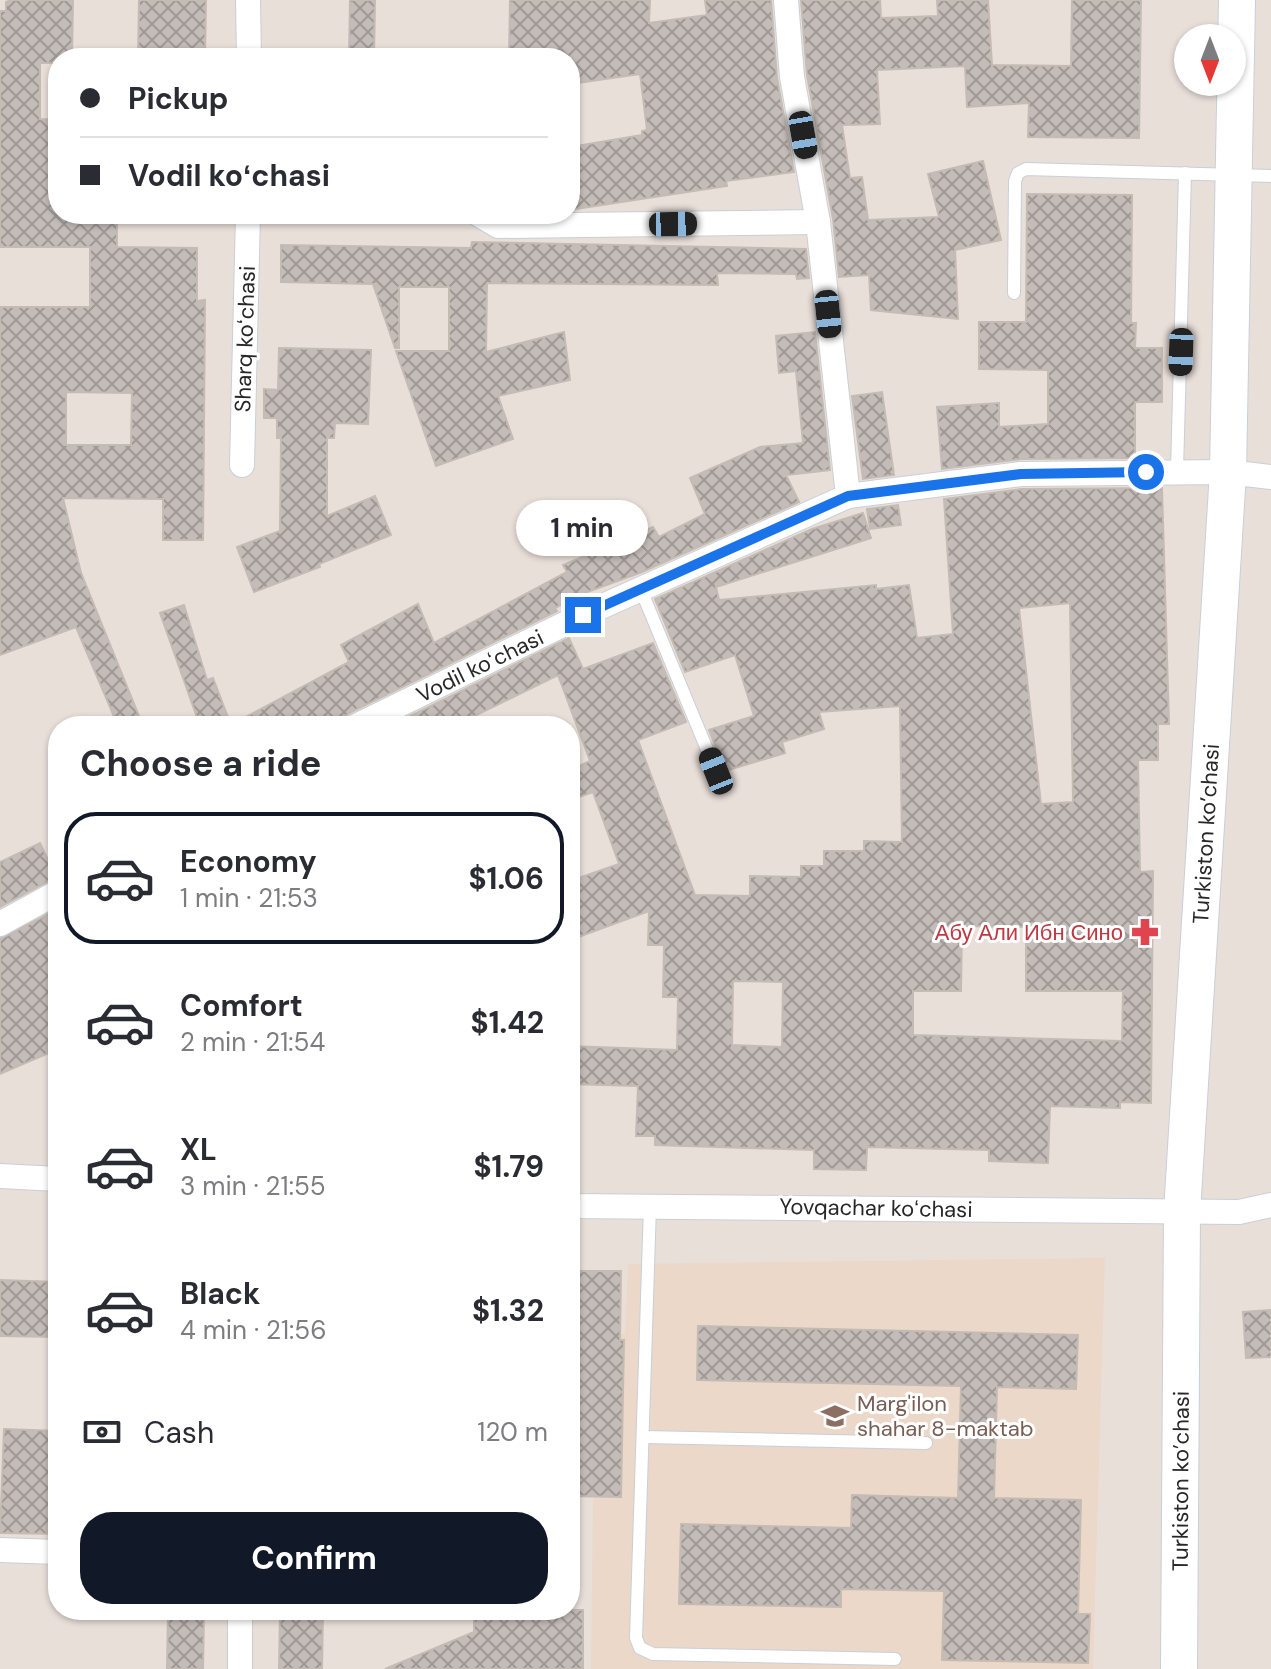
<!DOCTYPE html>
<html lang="en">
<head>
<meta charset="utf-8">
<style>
  body { margin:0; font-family:"DM Sans",sans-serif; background:#f7f7f7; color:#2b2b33; height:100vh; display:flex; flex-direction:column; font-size:30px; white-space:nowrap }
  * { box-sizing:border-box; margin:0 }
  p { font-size:26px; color:#7c7c81 }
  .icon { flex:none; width:44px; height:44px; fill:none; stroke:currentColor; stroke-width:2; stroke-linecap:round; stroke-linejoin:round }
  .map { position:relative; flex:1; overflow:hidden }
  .drawer { position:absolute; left:48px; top:716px; width:532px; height:904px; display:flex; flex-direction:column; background:#fff; border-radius:32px; box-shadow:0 2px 6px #0004 }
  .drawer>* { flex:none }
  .hud { position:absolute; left:48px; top:48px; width:532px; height:176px; border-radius:32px; box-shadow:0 2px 6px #0004; display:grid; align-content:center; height:176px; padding:0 32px; background:#fff }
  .needle { width:52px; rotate:180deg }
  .tools { position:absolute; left:1174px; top:24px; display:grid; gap:16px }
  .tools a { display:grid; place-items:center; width:72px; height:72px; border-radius:50%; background:#fff; box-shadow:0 2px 6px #0004; font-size:40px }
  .end { position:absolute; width:36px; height:36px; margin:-18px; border:10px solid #1a73e8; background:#fff; box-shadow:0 0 0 4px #fff }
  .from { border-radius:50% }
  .bubble { position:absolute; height:56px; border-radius:28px; background:#fff; box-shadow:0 2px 6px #0004; font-size:26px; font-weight:700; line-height:56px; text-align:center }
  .car { position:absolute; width:24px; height:48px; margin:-24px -12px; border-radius:10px; box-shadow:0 0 6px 2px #0007; background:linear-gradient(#222 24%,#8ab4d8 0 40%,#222 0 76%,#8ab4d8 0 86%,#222 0) }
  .hud b { display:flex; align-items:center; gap:28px; height:76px; font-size:30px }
  .hud b+b { border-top:2px solid #e1e1e2 }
  .hud i { width:20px; height:20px; background:#2b2b33 }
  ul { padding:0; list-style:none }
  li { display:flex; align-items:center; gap:24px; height:132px; margin:0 16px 12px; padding:0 16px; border:4px solid transparent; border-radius:32px }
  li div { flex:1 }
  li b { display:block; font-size:30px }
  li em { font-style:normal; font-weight:700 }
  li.current { border-color:#111827 }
  li>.icon { width:72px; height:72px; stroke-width:1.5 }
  h2 { padding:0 32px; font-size:36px; line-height:96px }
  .pay { display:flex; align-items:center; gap:20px; height:88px; padding:0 32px; font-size:30px }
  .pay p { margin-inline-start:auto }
  .primary-button { display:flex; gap:16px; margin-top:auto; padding:16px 32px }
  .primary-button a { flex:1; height:92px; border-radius:32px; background:#111827; color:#fff; font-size:32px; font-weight:700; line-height:92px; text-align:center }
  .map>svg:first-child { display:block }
</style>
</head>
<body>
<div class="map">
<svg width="1271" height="1669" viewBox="0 0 1271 1669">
  <defs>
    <pattern id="building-cross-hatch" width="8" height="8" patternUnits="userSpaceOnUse" patternTransform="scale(2)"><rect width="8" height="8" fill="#c4bcb9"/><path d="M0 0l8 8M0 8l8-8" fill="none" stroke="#9f9996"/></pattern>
  </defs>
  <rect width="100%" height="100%" fill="#e9dfd9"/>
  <path fill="#ebd8c9" d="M1105,1258l-12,411h-502l2,-171 -23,-1v-163h55l3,-70z"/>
  <g fill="url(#building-cross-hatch)" stroke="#c4bbb3" stroke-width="2" fill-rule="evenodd">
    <path d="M11,0h62l-1,58h-14v5h-18v56l18,1v94h59v33l80,1v53l8,-1 -2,240h-40v-41l-100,-1 18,75 62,153h-25l-42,-99 -76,28v-348h90v-60h-90v-236h6v-9zM66,392l66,1 -1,52h-65z"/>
    <path d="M139,0h67l-1,58h-67z"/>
    <path d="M350,0h25l-1,58h-25z"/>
    <path d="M510,0h140l-1,23 58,-8 -2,-15h66l6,78 17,94 -68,9 1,5 -152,23 -5,-27v-35l72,-12v-4l5,-1 -7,-56 -70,10v-26h-61z"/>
    <path d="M801,0h79l1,18 57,-2 -1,-16h51l4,65 79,1 1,-66h69l-2,138 -111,-1 1,-34 -62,4 -2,-41 -88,4 3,54 -38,1 8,53 12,-1 6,43 71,-3 -11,-43 55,-13 18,79 -46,10 3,69 -87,-9 -2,-35 -30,2 -6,-58 -26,-144z"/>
    <path d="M1027,194l105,1 -1,128h5l-1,25h27v54h-27v56l-114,1 -79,10 -5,-62 62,-4v24l49,-3v-54l-69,-1v-47h47z"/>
    <path d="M472,242l334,7 3,29 -12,1 -1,-5 -79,-1 1,12 -231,-2 -1,69 78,-20 6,48 -72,16 15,43 -77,27 -40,-115h53v-64h-50v61h-4l-22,-64 -92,-2v-37l190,3z"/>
    <path d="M815,332l15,138 -44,5 13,27 -157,70 -63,23 -24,13 2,3 -208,102 -6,5 -2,8h-141l-40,-113 24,-8 23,75 6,-2 18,47 118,-63 -8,-17 77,-41 16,39 133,-71 -4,-7 90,-38 6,10 46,-23 -15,-36 70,-31 43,-4 -7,-72 -17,2 -3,-37z"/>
    <path d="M279,348l92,2 -3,74 -33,-1 -1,15h-7v78l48,-20 16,39 -72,29 1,3 -66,25 -17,-45 43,-16 1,-93h-4v-20h-13v-29l14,1z"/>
    <path d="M882,392l12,83 -31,4 -11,-83z"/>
    <path d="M1162,488l7,236h-11v36h-20l2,112 13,-1 -2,232 -31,-1v6l-70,-2 -2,57 -59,-2v-11l-122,-3 -1,23 -52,-1v-19l-159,-5v-9h-19l2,-50 -68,-2v-38l107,4 1,-53h-15l1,-52h-16l1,-34 -79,29v-59l49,-17 -26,-72 -23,8v-30l20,-9 -32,-86 -104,51h-64l179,-88 14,31 70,-26 33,79 -48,18 57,155 55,1v-20l51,1v-11h23v-15h40v-10l38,1 -2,-136 -81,6 5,17 -42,13 3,11 -60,18 -16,-41 45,-14 -19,-61 -50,17 -30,-73 157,-70 51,-16 8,25 -155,49 3,13 157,-15v4l33,-4 8,53 36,-4 -9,-135 78,-10zM1070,603l3,199 -32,2 -22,-196zM962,926l64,1v64h97l-1,50 -209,-6v-44h48zM733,981l50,1 -1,65 -50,-2z"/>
    <path d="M898,505l3,20 -31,4 -3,-20z"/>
    <path d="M40,843l16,34 -56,30v-45z"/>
    <path d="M58,909v140l-58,25v-135z"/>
    <path d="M570,1271h51l-1,69h4l-3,157 -51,-1z"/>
    <path d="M0,1280l58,2v55l-58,-1z"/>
    <path d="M1271,1310v47l-25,1 -3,-46z"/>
    <path d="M698,1326l380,9 -2,54 -79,-2 -3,111 87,2 -3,114h12l-2,49 -146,-3 2,-69 -103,-2v18l-162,-3 2,-80 170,4 1,-33 106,3 3,-112 -264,-6z"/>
    <path d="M4,1429l54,2v103l-58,-1z"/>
    <path d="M168,1610h36l-1,59h-36z"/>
    <path d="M280,1610h43l-1,59h-43z"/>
    <path d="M474,1610h109v59h-198l89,-37z"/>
  </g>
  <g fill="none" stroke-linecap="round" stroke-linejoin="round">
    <g stroke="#c8cfd9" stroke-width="14">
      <g id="service">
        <path d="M1014,293l1,-112 3,-8 8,-4 245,7"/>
        <path d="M1177,471l8,-298"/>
        <path d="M641,590l75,181"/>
        <path d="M650,1206l-14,432 4,10 13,6 242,5"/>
        <path d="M644,1437l282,6"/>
      </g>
    </g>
    <g stroke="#c8cfd9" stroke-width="26">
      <g id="minor">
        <path d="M248,0l1,58"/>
        <path d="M478,214l20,12 320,-4"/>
        <path d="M242,465l6,-251"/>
        <path d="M848,496l173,-22 207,-2 43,5"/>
        <path d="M356,726l227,-111 265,-119 -30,-274 -26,-145 -6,-77"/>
        <path d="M0,924l58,-32"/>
        <path d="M0,1176l58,3"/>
        <path d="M570,1206l669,6 32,-7"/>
        <path d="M0,1550l58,2"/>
        <path d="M240,1669v-59"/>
      </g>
    </g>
    <g stroke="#c8cfd9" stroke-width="38">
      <g id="secondary">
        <path id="s1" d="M1179,1669l3,-457 46,-740 9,-472"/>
      </g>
    </g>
    <use href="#service" stroke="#fff" stroke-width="12"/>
    <use href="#minor" stroke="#fff" stroke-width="24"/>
    <use href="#secondary" stroke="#fff" stroke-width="36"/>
  </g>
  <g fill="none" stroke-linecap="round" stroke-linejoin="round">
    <path stroke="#1a73e8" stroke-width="10" d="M583,615l265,-119 173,-22 125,-2"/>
  </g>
  <defs>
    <g id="pharmacy-bare" transform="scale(2.16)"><path d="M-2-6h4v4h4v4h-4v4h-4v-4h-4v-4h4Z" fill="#e0444e" stroke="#fff" stroke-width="2.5" paint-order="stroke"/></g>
    <g id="school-bare" transform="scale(2.16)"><path d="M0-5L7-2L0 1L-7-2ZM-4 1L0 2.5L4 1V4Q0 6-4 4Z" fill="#8d6e63" stroke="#fff" stroke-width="2.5" paint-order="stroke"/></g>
  </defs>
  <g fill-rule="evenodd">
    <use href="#pharmacy-bare" x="1145" y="932"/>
    <use href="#school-bare" x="835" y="1416"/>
  </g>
  <g text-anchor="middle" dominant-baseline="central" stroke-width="6" stroke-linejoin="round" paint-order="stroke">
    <g font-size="22" fill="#272727" stroke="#fff">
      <text transform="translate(245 339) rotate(-88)">Sharq koʻchasi</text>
      <text transform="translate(480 666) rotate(-26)">Vodil koʻchasi</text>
      <text stroke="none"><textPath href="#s1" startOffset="836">Turkiston ko’chasi</textPath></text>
      <text transform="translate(876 1208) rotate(1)">Yovqachar koʻchasi</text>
      <text stroke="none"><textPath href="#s1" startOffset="188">Turkiston ko’chasi</textPath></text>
    </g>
    <g font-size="22" fill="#be3a42" stroke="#fff" text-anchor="end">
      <text x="1123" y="932">Абу Али Ибн Сино</text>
    </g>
    <g font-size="22" fill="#785e54" stroke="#fff" text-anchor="start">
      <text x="857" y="1403">Marg'ilon<tspan x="857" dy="25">shahar 8-maktab</tspan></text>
    </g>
  </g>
</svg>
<div class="tools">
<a><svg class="needle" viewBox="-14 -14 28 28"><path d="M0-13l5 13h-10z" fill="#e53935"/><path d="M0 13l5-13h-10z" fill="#7c7c81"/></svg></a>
</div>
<i class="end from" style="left:1146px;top:472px"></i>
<i class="end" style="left:583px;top:615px"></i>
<div class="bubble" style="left:516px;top:500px;width:132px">1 min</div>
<i class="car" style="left:803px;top:135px;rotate:170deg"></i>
<i class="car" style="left:673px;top:224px;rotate:89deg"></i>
<i class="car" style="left:828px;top:314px;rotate:174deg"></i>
<i class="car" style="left:1181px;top:352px;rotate:182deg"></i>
<i class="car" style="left:716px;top:771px;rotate:338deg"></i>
<div class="hud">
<b><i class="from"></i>Pickup</b>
<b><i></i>Vodil koʻchasi</b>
</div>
<section class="drawer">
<h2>Choose a ride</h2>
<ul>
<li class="current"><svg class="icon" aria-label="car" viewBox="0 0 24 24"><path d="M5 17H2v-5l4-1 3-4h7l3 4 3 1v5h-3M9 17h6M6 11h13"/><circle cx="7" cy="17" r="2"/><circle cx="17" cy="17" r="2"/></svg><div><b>Economy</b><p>1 min · 21:53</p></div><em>$1.06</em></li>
<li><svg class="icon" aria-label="car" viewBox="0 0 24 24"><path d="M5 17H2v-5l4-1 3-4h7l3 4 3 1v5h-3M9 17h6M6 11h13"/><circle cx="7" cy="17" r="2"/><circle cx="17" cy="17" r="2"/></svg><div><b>Comfort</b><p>2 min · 21:54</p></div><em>$1.42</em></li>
<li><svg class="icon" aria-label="car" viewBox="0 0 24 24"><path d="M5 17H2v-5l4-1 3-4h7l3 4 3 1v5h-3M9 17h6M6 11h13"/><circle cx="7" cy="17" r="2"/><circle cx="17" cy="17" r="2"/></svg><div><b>XL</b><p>3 min · 21:55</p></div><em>$1.79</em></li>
<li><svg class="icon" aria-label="car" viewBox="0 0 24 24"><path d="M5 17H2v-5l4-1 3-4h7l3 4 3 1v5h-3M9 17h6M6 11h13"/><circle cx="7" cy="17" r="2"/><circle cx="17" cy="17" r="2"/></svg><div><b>Black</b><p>4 min · 21:56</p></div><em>$1.32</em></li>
</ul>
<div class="pay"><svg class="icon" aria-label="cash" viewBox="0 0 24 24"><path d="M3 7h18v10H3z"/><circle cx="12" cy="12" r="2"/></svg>Cash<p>120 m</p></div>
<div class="primary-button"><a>Confirm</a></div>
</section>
</div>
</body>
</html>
